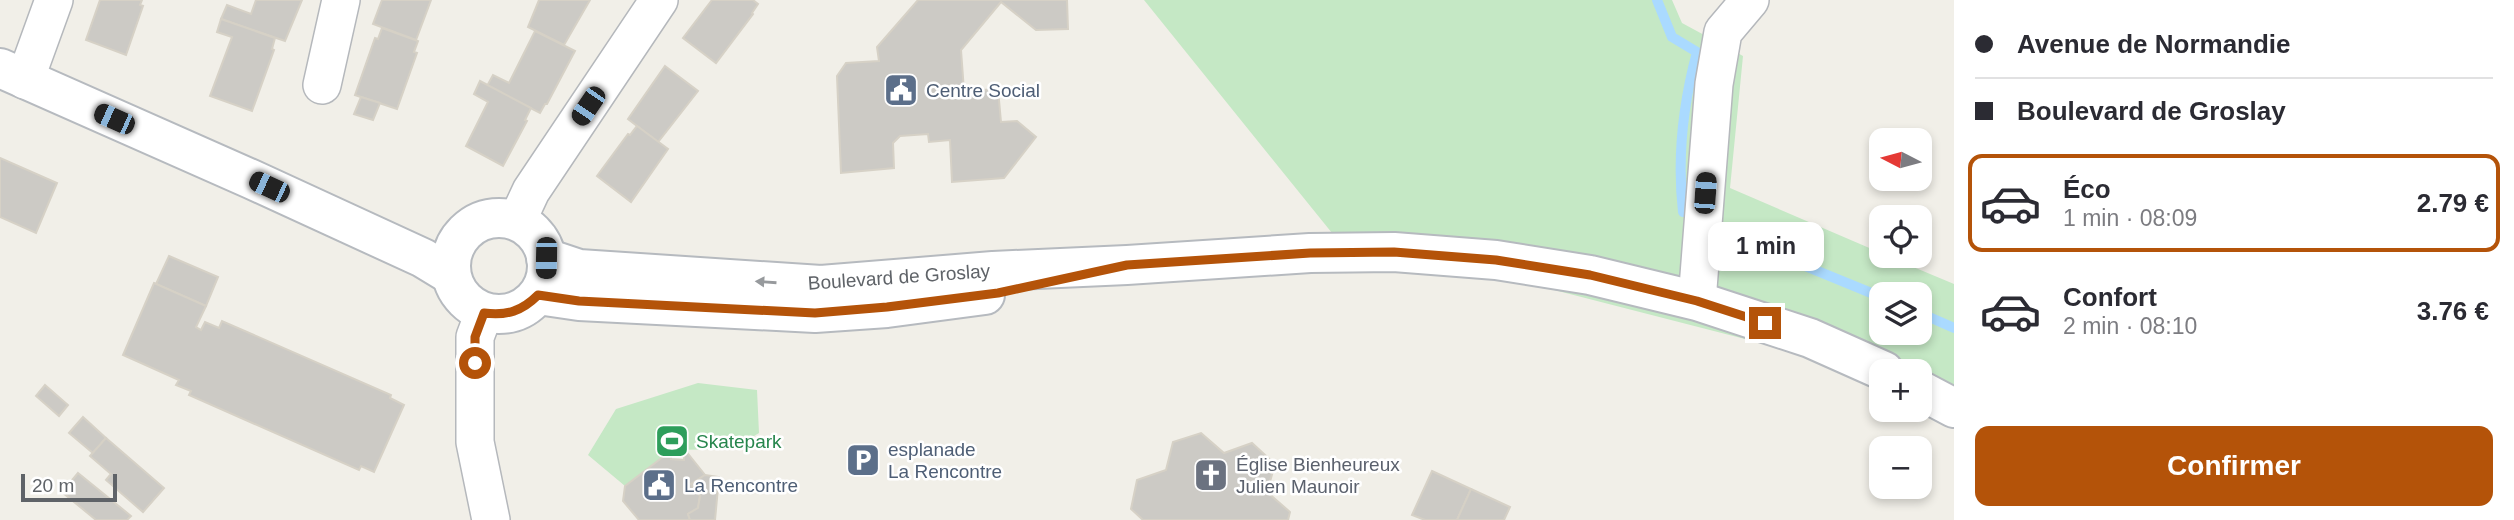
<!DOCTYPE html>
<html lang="fr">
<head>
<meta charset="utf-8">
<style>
  body { margin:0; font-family:Helvetica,sans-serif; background:#f2f2f3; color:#2b2b33; height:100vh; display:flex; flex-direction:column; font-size:26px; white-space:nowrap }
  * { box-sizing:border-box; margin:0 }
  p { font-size:23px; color:#7c7c81 }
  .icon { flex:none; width:38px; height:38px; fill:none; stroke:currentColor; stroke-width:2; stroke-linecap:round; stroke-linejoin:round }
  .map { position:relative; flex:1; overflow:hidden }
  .drawer { display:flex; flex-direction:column; background:#fff; width:560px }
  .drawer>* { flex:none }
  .guide { display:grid; align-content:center; height:154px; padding:0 21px; background:#fff }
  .needle { width:46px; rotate:276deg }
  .fabs { position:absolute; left:1869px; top:128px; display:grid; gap:14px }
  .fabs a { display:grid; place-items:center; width:63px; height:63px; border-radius:14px; background:#fff; box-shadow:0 4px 10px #0003; font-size:35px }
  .scale { position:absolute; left:21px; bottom:18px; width:96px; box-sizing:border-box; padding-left:7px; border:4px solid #5f6368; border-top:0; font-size:19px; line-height:24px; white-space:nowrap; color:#5f6368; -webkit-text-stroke:5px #fff; paint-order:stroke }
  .end { position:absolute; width:32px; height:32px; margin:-16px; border:9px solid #b45309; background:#fff; box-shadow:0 0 0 4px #fff }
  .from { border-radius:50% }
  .bubble { position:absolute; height:49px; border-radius:14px; background:#fff; box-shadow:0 4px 10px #0003; font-size:23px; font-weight:800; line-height:49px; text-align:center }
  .car { position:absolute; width:21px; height:42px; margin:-21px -10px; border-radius:9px; box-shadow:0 0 5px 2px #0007; background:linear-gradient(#222 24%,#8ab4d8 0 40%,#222 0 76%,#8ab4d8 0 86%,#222 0) }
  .guide b { display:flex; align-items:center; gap:24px; height:66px; font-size:26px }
  .guide b+b { border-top:2px solid #e1e1e2 }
  .guide i { width:18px; height:18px; background:#2b2b33 }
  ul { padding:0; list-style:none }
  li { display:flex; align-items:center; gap:21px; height:98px; margin:0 14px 10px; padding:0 7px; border:4px solid transparent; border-radius:14px }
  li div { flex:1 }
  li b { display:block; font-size:26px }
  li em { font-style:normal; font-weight:800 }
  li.on { border-color:#b45309 }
  li>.icon { width:63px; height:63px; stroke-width:1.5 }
  .action { display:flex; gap:14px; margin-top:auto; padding:14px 21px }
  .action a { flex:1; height:80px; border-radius:14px; background:#b45309; color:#fff; font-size:28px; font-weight:800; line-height:80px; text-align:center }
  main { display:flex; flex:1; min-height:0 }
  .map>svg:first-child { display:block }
</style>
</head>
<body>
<main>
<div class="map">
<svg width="1954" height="520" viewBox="0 0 1954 520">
  <rect width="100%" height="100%" fill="#f1efe8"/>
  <g fill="#c5e8c5" fill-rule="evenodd">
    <path d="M1144,0h528l10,23 61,33 -13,132 151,65v3h6l67,28v109l-34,-22h-39v3l-549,-141zM1881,294h39v38h-39z"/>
    <path d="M698,383l59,7 2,43 -26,16 -61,1 -47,36 -37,-31 28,-46z"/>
  </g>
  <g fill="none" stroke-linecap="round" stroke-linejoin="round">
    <g stroke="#aadaff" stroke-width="10">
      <path d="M1657,0l15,37 25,15c-14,52 -20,107 -14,160"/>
      <path d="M1730,230l19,13 132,54"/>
      <path d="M1920,313l34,15"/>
    </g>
  </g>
  <g fill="#cccac5" stroke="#d6d1c6" stroke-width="2">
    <path d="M100,0h42l-2,5 3,1 -17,49 -40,-15z"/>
    <path d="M256,0h46l-17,41 -64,-22 6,-14 24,9z"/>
    <path d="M382,0h49l-15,40 -43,-16z"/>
    <path d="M539,0h51l-26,45 -36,-18z"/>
    <path d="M712,0h41l5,4 -6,9 1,1 -37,49 -33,-25z"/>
    <path d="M918,0h149l1,29 -32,1 -35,-28 -40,48 3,41 34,-2 3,33 16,-1 19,16 -32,41 -52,4 -2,-42 -21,2 -1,-8 -28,2 -7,7 1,25 -53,5 -4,-97 9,-13 33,-2 -2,-14z"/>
    <path d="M221,19l54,19 -3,11 2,1 -22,61 -42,-15 22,-59 -15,-5z"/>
    <path d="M382,28l36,13 -4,11 3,1 -20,56 -42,-14 20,-57 3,1z"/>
    <path d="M535,31l40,20 -28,53h-2l-5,9 -53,-27 6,-11 16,8z"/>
    <path d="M665,66l33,25 -40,51 -30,-23z"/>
    <path d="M480,81l51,27 -6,12 2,1 -24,45 -37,-20 22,-44 -14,-8z"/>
    <path d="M361,97l19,6 -7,17 -19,-6z"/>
    <path d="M637,126l31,23 -37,53 -34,-26 31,-42 2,1z"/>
    <path d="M0,158l57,25 -21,50 -36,-16z"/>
    <path d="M169,256l49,21 -12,29 -50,-22z"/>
    <path d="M154,283l52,23 -10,21 5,3 4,-8 14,6 3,-7 169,74 -1,3 14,7 -30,67 -13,-6 -2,4 -170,-75 2,-4 -15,-6 3,-5 -56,-25z"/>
    <path d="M45,385l23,20 -9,11 -23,-20z"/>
    <path d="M83,417l23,21 -13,15 -24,-20z"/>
    <path d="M1201,433l23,20 28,-10 23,21 -8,28 23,20 -2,8h-145l-12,-11 6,-29 29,-10 7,-28z"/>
    <path d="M106,438l58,50 -21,24 -37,-32 5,-6 -21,-18z"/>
    <path d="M672,450l-1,9 13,1 1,-10 20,25 -14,9 9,12 -2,12 -10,6 2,6h-51l-16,-19 2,-15z"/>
    <path d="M1432,471l39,18 -14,31h-32l-13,-5z"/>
    <path d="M78,473l53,43 -4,4h-31l-34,-28z"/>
    <path d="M705,475l14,2 -4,43h-25l-2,-6 10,-6 2,-12 -9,-12z"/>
    <path d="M1471,489l39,18 -6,13h-47z"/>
  </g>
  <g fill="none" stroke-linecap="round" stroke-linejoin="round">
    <g stroke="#b5b8bc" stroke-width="40">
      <g id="street">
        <path d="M25,80l29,-80"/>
        <path d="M322,85l19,-85"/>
        <path d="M517,221l14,-30 128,-191"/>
        <path d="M1697,301l17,-217 9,-52 27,-32"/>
        <path d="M484,313l-9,24v105l16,78"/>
      </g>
    </g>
    <g stroke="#b6babf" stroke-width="42">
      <g id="secondary">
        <path d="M0,68l251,111 172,79 28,17"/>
        <circle cx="499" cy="266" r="48"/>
        <path d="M546,258l33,11 242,16 172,-14 134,-6 183,-12 84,-1 102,8 94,15 107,26 113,37 74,33"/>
        <path d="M538,295l41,6 236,12 72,-5 98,-13"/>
        <path d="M1920,390l34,18"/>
      </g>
    </g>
    <use href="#street" stroke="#fff" stroke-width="37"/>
    <use href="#secondary" stroke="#fff" stroke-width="38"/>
  </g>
  <defs><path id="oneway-solid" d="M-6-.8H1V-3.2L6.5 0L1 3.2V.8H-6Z" transform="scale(1.75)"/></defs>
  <use fill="#979a9d" href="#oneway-solid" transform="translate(766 282) rotate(-176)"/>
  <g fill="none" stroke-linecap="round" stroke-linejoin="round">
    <path stroke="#b45309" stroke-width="9" d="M475,363v-26l9,-24c23,3 38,-2 54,-18l41,6 236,12 72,-6 111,-14 129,-28 183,-12 84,-1 102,8 94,15 107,26 68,22"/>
  </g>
  <defs>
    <g id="civic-square" transform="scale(1.75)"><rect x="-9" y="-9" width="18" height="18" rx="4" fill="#5c6f8a" stroke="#fff"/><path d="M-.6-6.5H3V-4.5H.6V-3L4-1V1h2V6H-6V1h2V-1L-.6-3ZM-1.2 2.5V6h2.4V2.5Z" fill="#fff"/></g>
    <g id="stadium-square" transform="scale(1.75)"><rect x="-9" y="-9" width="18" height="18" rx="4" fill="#2e9e5b" stroke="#fff"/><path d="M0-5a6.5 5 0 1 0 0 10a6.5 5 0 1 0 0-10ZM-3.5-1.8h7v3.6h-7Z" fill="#fff"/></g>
    <g id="parking-square" transform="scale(1.75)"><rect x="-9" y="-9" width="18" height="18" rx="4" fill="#5c6f8a" stroke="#fff"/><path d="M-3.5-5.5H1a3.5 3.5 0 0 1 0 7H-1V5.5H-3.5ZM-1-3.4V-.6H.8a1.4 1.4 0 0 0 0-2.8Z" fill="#fff"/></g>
    <g id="church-square" transform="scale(1.75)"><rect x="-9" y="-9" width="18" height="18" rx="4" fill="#6b7280" stroke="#fff"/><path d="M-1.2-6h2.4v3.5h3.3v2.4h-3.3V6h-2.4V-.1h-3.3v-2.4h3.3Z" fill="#fff"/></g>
  </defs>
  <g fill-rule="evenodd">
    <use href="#civic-square" x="901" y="90"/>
    <use href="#stadium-square" x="672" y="441"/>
    <use href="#parking-square" x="863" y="460"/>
    <use href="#church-square" x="1211" y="475"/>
    <use href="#civic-square" x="659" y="485"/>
  </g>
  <g text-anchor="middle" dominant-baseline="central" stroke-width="5" stroke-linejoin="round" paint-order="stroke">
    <g font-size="19" fill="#4e5e75" stroke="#fff" text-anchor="start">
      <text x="926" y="90">Centre Social</text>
      <text x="888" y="449">esplanade<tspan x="888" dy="22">La Rencontre</tspan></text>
      <text x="684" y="485">La Rencontre</text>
    </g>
    <g font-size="19" fill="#5f6368" stroke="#fff">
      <text transform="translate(899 277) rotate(-4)">Boulevard de Groslay</text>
    </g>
    <g font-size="19" fill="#27864d" stroke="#fff" text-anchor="start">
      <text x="696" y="441">Skatepark</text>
    </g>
    <g font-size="19" fill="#5b616d" stroke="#fff" text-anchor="start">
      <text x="1236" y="464">Église Bienheureux<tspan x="1236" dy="22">Julien Maunoir</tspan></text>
    </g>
  </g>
</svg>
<div class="fabs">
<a><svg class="needle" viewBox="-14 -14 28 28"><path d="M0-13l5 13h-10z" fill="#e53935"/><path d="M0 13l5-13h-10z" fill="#7c7c81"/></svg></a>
<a><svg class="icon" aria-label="locate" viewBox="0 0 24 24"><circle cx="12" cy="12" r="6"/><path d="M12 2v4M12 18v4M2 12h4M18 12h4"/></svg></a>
<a><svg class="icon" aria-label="layers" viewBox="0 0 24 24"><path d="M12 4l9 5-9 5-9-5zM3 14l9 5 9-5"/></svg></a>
<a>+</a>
<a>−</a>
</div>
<div class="scale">20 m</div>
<i class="end from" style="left:475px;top:363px"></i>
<i class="end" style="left:1765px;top:323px"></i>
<div class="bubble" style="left:1708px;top:222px;width:116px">1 min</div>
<i class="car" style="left:588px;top:106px;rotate:214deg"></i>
<i class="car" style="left:114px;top:119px;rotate:294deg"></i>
<i class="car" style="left:269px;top:187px;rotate:295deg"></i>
<i class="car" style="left:1705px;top:193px;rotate:4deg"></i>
<i class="car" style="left:546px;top:258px;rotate:181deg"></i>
</div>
<section class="drawer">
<div class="guide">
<b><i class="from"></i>Avenue de Normandie</b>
<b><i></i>Boulevard de Groslay</b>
</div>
<ul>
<li class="on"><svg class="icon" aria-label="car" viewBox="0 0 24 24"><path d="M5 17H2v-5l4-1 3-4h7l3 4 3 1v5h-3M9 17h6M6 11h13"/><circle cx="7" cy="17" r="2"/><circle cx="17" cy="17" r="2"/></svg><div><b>Éco</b><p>1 min · 08:09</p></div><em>2.79 €</em></li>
<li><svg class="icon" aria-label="car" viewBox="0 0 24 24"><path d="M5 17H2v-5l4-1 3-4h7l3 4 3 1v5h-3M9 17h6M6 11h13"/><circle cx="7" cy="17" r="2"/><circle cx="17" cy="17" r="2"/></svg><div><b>Confort</b><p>2 min · 08:10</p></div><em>3.76 €</em></li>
</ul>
<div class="action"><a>Confirmer</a></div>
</section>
</main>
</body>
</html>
